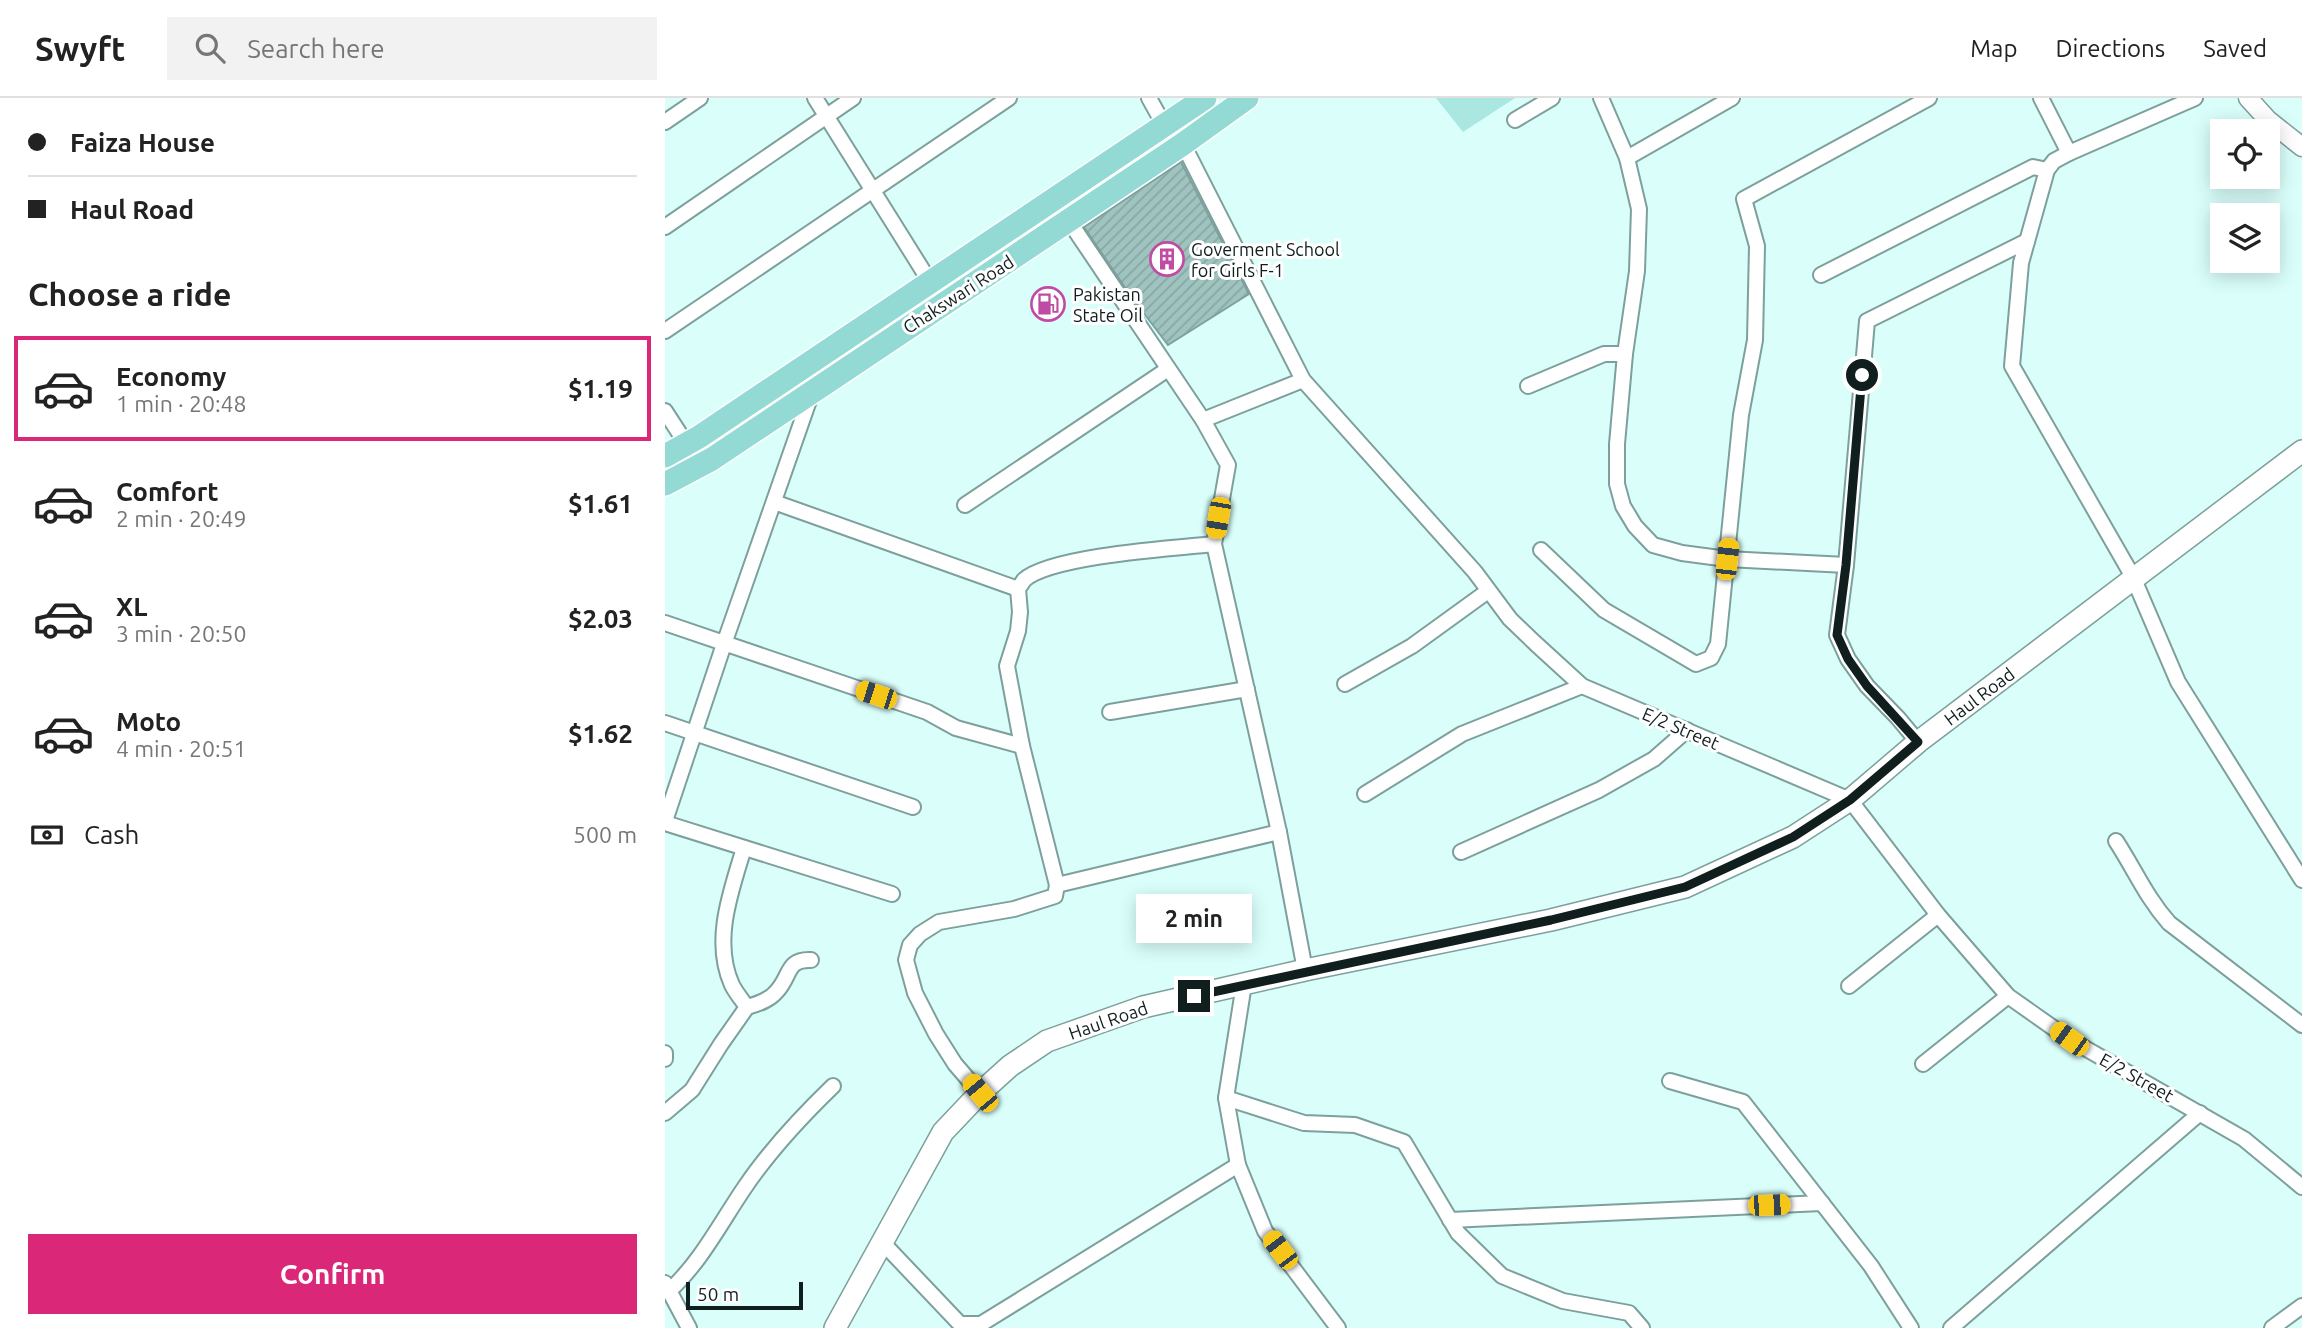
<!DOCTYPE html>
<html lang="en">
<head>
<meta charset="utf-8">
<style>
  body { margin:0; font-family:Ubuntu,sans-serif; background:#f2f2f2; color:#222; height:100vh; display:flex; flex-direction:column; font-size:26px; white-space:nowrap }
  * { box-sizing:border-box; margin:0 }
  p { font-size:23px; color:#767676 }
  .icon { flex:none; width:38px; height:38px; fill:none; stroke:currentColor; stroke-width:2; stroke-linecap:round; stroke-linejoin:round }
  .map { position:relative; flex:1; overflow:hidden }
  .panel { display:flex; flex-direction:column; background:#fff; width:665px }
  .panel>* { flex:none }
  .banner { display:grid; align-content:center; height:154px; padding:0 28px; background:#fff }
  .buttons { position:absolute; left:1545px; top:21px; display:grid; gap:14px }
  .buttons a { display:grid; place-items:center; width:70px; height:70px; border-radius:0px; background:#fff; box-shadow:0 4px 18px #0003; font-size:35px }
  .scale { position:absolute; left:21px; bottom:18px; width:117px; box-sizing:border-box; padding-left:7px; border:4px solid #101e1d; border-top:0; font-size:19px; line-height:24px; white-space:nowrap; color:#101e1d; -webkit-text-stroke:5px #fff; paint-order:stroke }
  .end { position:absolute; width:32px; height:32px; margin:-16px; border:9px solid #101e1d; background:#fff; box-shadow:0 0 0 4px #fff }
  .from { border-radius:50% }
  .bubble { position:absolute; height:49px; border-radius:0px; background:#fff; box-shadow:0 4px 18px #0003; font-size:23px; font-weight:600; line-height:49px; text-align:center }
  .car { position:absolute; width:21px; height:42px; margin:-21px -10px; border-radius:9px; box-shadow:0 0 5px 2px #0007; background:linear-gradient(#f5c518 24%,#345 0 40%,#f5c518 0 76%,#345 0 86%,#f5c518 0) }
  .banner b { display:flex; align-items:center; gap:24px; height:66px; font-size:26px }
  .banner b+b { border-top:2px solid #e0e0e0 }
  .banner i { width:18px; height:18px; background:#222 }
  ul { padding:0; list-style:none }
  li { display:flex; align-items:center; gap:21px; height:105px; margin:0 14px 10px; padding:0 14px; border:4px solid transparent; border-radius:0px }
  li div { flex:1 }
  li b { display:block; font-size:26px }
  li em { font-style:normal; font-weight:600 }
  li.current { border-color:#db2777 }
  li>.icon { width:63px; height:63px; stroke-width:1.5 }
  h2 { padding:0 28px; font-size:32px; line-height:84px }
  .pay { display:flex; align-items:center; gap:18px; height:77px; padding:0 28px; font-size:26px }
  .pay p { margin-inline-start:auto }
  .primary-button { display:flex; gap:14px; margin-top:auto; padding:14px 28px }
  .primary-button a { flex:1; height:80px; border-radius:0px; background:#db2777; color:#fff; font-size:28px; font-weight:600; line-height:80px; text-align:center }
  header { display:flex; align-items:center; gap:42px; box-sizing:border-box; height:98px; padding:0 35px; background:#fff; border-bottom:2px solid #e0e0e0 }
  header strong { font-size:33px }
  nav { display:flex; gap:38px; margin-inline-start:auto; font-size:24px }
  .search { width:490px; height:63px; background:#f2f2f2; display:flex; align-items:center; gap:18px; box-sizing:border-box; padding:0 24px; border-radius:0px; color:#767676; font-size:26px }
  main { display:flex; flex:1; min-height:0 }
  .map>svg:first-child { display:block }
</style>
</head>
<body>
<header>
<strong>Swyft</strong>
<div class="search"><svg class="icon" aria-label="search" viewBox="0 0 24 24"><circle cx="10" cy="10" r="6"/><path d="M15 15l6 6"/></svg>Search here</div>
<nav><a>Map</a><a>Directions</a><a>Saved</a></nav>
</header>
<main>
<section class="panel">
<div class="banner">
<b><i class="from"></i>Faiza House</b>
<b><i></i>Haul Road</b>
</div>
<h2>Choose a ride</h2>
<ul>
<li class="current"><svg class="icon" aria-label="car" viewBox="0 0 24 24"><path d="M5 17H2v-5l4-1 3-4h7l3 4 3 1v5h-3M9 17h6M6 11h13"/><circle cx="7" cy="17" r="2"/><circle cx="17" cy="17" r="2"/></svg><div><b>Economy</b><p>1 min · 20:48</p></div><em>$1.19</em></li>
<li><svg class="icon" aria-label="car" viewBox="0 0 24 24"><path d="M5 17H2v-5l4-1 3-4h7l3 4 3 1v5h-3M9 17h6M6 11h13"/><circle cx="7" cy="17" r="2"/><circle cx="17" cy="17" r="2"/></svg><div><b>Comfort</b><p>2 min · 20:49</p></div><em>$1.61</em></li>
<li><svg class="icon" aria-label="car" viewBox="0 0 24 24"><path d="M5 17H2v-5l4-1 3-4h7l3 4 3 1v5h-3M9 17h6M6 11h13"/><circle cx="7" cy="17" r="2"/><circle cx="17" cy="17" r="2"/></svg><div><b>XL</b><p>3 min · 20:50</p></div><em>$2.03</em></li>
<li><svg class="icon" aria-label="car" viewBox="0 0 24 24"><path d="M5 17H2v-5l4-1 3-4h7l3 4 3 1v5h-3M9 17h6M6 11h13"/><circle cx="7" cy="17" r="2"/><circle cx="17" cy="17" r="2"/></svg><div><b>Moto</b><p>4 min · 20:51</p></div><em>$1.62</em></li>
</ul>
<div class="pay"><svg class="icon" aria-label="cash" viewBox="0 0 24 24"><path d="M3 7h18v10H3z"/><circle cx="12" cy="12" r="2"/></svg>Cash<p>500 m</p></div>
<div class="primary-button"><a>Confirm</a></div>
</section>
<div class="map">
<svg width="1637" height="1230" viewBox="0 0 1637 1230">
  <defs>
    <pattern id="building-hatch" width="6" height="6" patternUnits="userSpaceOnUse" patternTransform="scale(1.75)"><rect width="6" height="6" fill="#9fc3bf"/><path d="M-1 1l2-2M0 6l6-6M5 7l2-2" fill="none" stroke="#88a7a4"/></pattern>
  </defs>
  <rect width="100%" height="100%" fill="#dafffb"/>
  <path fill="#aae7e1" d="M771,0h79l-52,34z"/>
  <path fill="url(#building-hatch)" stroke="#7ea19d" stroke-width="2" d="M516,64l68,132 -81,51 -38,-50 -46,-68z"/>
  <g fill="none" stroke-linecap="round" stroke-linejoin="round">
    <g stroke="#7da09c" stroke-width="18">
      <g id="minor">
        <path d="M150,0l115,184"/>
        <path d="M484,0l15,27"/>
        <path d="M936,0l26,60 12,51 -2,62 -12,83 -8,90v40l6,22 12,20 18,19 29,8 45,6 119,6"/>
        <path d="M1376,0l28,55"/>
        <path d="M1530,0l-126,55 -15,8 -7,9 -26,93 -9,103 121,211 45,105 124,198"/>
        <path d="M850,22l37,-22"/>
        <path d="M0,24l35,-24"/>
        <path d="M518,46l120,236 172,192 35,47 25,24 47,43 268,114 88,115 70,81 61,43 175,100 58,48"/>
        <path d="M962,60l105,-60"/>
        <path d="M404,123l134,199 25,45 -14,79 65,288 26,138"/>
        <path d="M0,129l188,-129"/>
        <path d="M1156,177l212,-108 14,3"/>
        <path d="M0,233l344,-233"/>
        <path d="M863,288l76,-32h21"/>
        <path d="M0,313l22,34"/>
        <path d="M538,322l100,-40"/>
        <path d="M109,404l244,87"/>
        <path d="M300,407l203,-136"/>
        <path d="M876,452l63,60 92,54 15,-6 7,-14 23,-229 14,-75 2,-94 -13,-47 185,-101"/>
        <path d="M0,525l262,89 29,16 66,18"/>
        <path d="M680,586l67,-38 76,-55"/>
        <path d="M445,614l137,-23"/>
        <path d="M0,625l248,84"/>
        <path d="M1253,644l-20,-24 -31,-32 -19,-27 -11,-24 9,-70 21,-244 160,-80"/>
        <path d="M700,696l97,-60 120,-48"/>
        <path d="M0,723l59,-177 88,-252"/>
        <path d="M0,725l227,71"/>
        <path d="M1451,743c19,29 30,56 53,82l133,102"/>
        <path d="M796,754l138,-62 55,-31 33,-29"/>
        <path d="M392,787l-35,-139 -15,-80 11,-35 2,-19 -2,-23c2,-3 4,-6 6,-9 26,-24 150,-32 190,-36"/>
        <path d="M579,886l-18,114 12,67 27,66 73,97"/>
        <path d="M1184,888l89,-71"/>
        <path d="M82,909c11,-3 23,-7 30,-16 14,-15 9,-32 34,-31"/>
        <path d="M0,955v6"/>
        <path d="M1258,966l85,-68"/>
        <path d="M1005,983l73,21 128,164 40,62"/>
        <path d="M315,995l-25,-29 -19,-30 -21,-41 -9,-33 4,-15 10,-11 19,-12 75,-13 41,-13 2,-11 222,-53"/>
        <path d="M561,1000l78,25 51,2 49,17 54,91 44,43 61,25 66,12 13,15"/>
        <path d="M0,1015l27,-23 29,-46 26,-37c-5,-7 -11,-14 -15,-22 -20,-44 -1,-94 12,-137"/>
        <path d="M785,1122l372,-17"/>
        <path d="M218,1145l77,81h21l257,-159"/>
        <path d="M0,1185l24,45"/>
        <path d="M4,1193c32,-29 52,-69 76,-104 25,-37 56,-70 88,-101"/>
        <path d="M1286,1230l249,-215"/>
        <path d="M1607,1230l30,-22"/>
      </g>
    </g>
    <g stroke="#7da09c" stroke-width="21">
      <path id="tertiary" d="M1583,0l20,22 34,27"/>
    </g>
    <g stroke="#7da09c" stroke-width="24">
      <path id="secondary" d="M170,1230l108,-196 37,-39 30,-27 37,-25 96,-34 162,-37 246,-50 134,-33 108,-50 57,-37 68,-58 384,-291"/>
    </g>
    <g stroke="#fff" stroke-width="26">
      <g id="primary">
        <path d="M0,358l34,-19 506,-339"/>
        <path d="M0,386l47,-25 471,-315 64,-46"/>
      </g>
    </g>
    <use href="#minor" stroke="#fff" stroke-width="14"/>
    <use href="#tertiary" stroke="#fff" stroke-width="18"/>
    <use href="#secondary" stroke="#fff" stroke-width="21"/>
    <use href="#primary" stroke="#93dad4" stroke-width="23"/>
  </g>
  <g fill="none" stroke-linecap="round" stroke-linejoin="round">
    <path stroke="#101e1d" stroke-width="9" d="M529,898l357,-76 134,-33 108,-50 57,-37 68,-58 -51,-56 -19,-27 -11,-24 9,-70 16,-190"/>
  </g>
  <defs>
    <g id="building-ring" transform="scale(1.75)"><circle r="9.5" fill="#fff" stroke="#c04ba4" stroke-width="1.5"/><path d="M-4-6H4V6H1V3H-1V6H-4ZM-2.5-4.3h1.7v1.8h-1.7ZM.8-4.3h1.7v1.8H.8ZM-2.5-1h1.7V.8h-1.7ZM.8-1h1.7V.8H.8Z" fill="#c04ba4"/></g>
    <g id="fuel-ring" transform="scale(1.75)"><circle r="9.5" fill="#fff" stroke="#c04ba4" stroke-width="1.5"/><path d="M-5.5-6h7V0h2V4h1.3V-2.5L3-4.5l.8-.8L6-3V5H2.5V1h-1V6h-7ZM-4.2-4.7v3.2H.2V-4.7Z" fill="#c04ba4"/></g>
  </defs>
  <g fill-rule="evenodd">
    <use href="#building-ring" x="502" y="161"/>
    <use href="#fuel-ring" x="383" y="206"/>
  </g>
  <g text-anchor="middle" dominant-baseline="central" stroke-width="6" stroke-linejoin="round" paint-order="stroke">
    <g font-size="18" fill="#101e1d" stroke="#fff" text-anchor="start">
      <text x="526" y="151">Goverment School<tspan x="526" dy="21">for Girls F-1</tspan></text>
      <text x="408" y="196">Pakistan<tspan x="408" dy="21">State Oil</tspan></text>
    </g>
    <g font-size="18" fill="#101e1d" stroke="#fff">
      <text transform="translate(293 196) rotate(-33)">Chakswari Road</text>
      <text transform="translate(1314 598) rotate(-37)">Haul Road</text>
      <text transform="translate(1016 630) rotate(23)">E/2 Street</text>
      <text transform="translate(443 922) rotate(-19)">Haul Road</text>
      <text transform="translate(1472 979) rotate(29)">E/2 Street</text>
    </g>
  </g>
</svg>
<div class="buttons">
<a><svg class="icon" aria-label="locate" viewBox="0 0 24 24"><circle cx="12" cy="12" r="6"/><path d="M12 2v4M12 18v4M2 12h4M18 12h4"/></svg></a>
<a><svg class="icon" aria-label="layers" viewBox="0 0 24 24"><path d="M12 4l9 5-9 5-9-5zM3 14l9 5 9-5"/></svg></a>
</div>
<div class="scale">50 m</div>
<i class="end from" style="left:1197px;top:277px"></i>
<i class="end" style="left:529px;top:898px"></i>
<div class="bubble" style="left:471px;top:796px;width:116px">2 min</div>
<i class="car" style="left:553px;top:420px;rotate:190deg"></i>
<i class="car" style="left:1062px;top:461px;rotate:6deg"></i>
<i class="car" style="left:211px;top:597px;rotate:288deg"></i>
<i class="car" style="left:1404px;top:941px;rotate:306deg"></i>
<i class="car" style="left:315px;top:995px;rotate:320deg"></i>
<i class="car" style="left:1104px;top:1107px;rotate:88deg"></i>
<i class="car" style="left:615px;top:1152px;rotate:323deg"></i>
</div>
</main>
</body>
</html>
